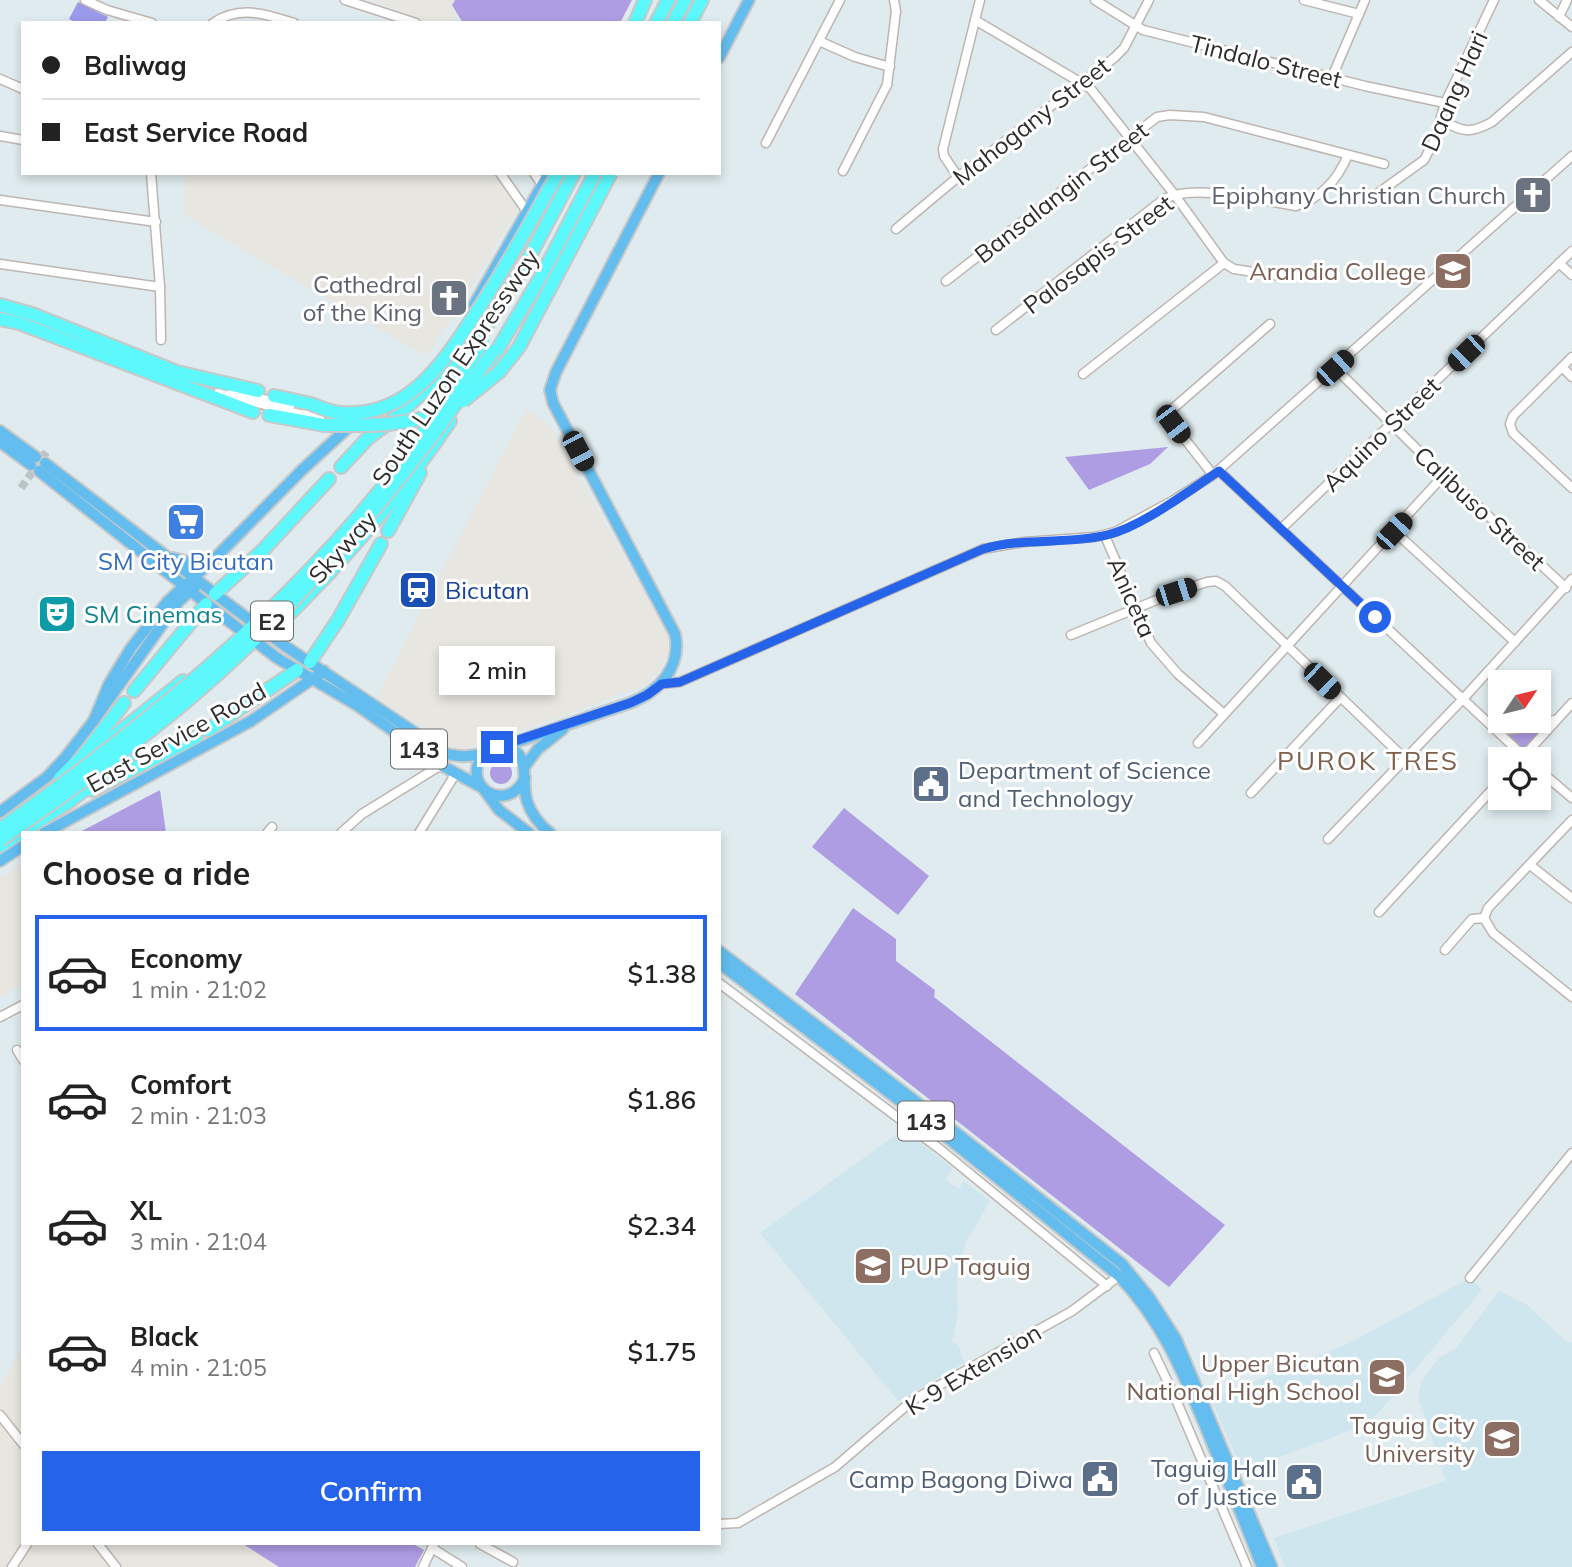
<!DOCTYPE html>
<html lang="en">
<head>
<meta charset="utf-8">
<style>
  body { margin:0; font-family:Mulish,sans-serif; background:#f6f6f6; color:#222; height:100vh; display:flex; flex-direction:column; font-size:26px; white-space:nowrap }
  * { box-sizing:border-box; margin:0 }
  p { font-size:23px; color:#767676 }
  .icon { flex:none; width:38px; height:38px; fill:none; stroke:currentColor; stroke-width:2; stroke-linecap:round; stroke-linejoin:round }
  .map { position:relative; flex:1; overflow:hidden }
  .details { position:absolute; left:21px; top:831px; width:700px; height:714px; display:flex; flex-direction:column; background:#fff; border-radius:0px; box-shadow:0 4px 10px #0003 }
  .details>* { flex:none }
  .guide { position:absolute; left:21px; top:21px; width:700px; height:154px; border-radius:0px; box-shadow:0 4px 10px #0003; display:grid; align-content:center; height:154px; padding:0 21px; background:#fff }
  .needle { width:46px; rotate:55deg }
  .tools { position:absolute; left:1488px; top:670px; display:grid; gap:14px }
  .tools a { display:grid; place-items:center; width:63px; height:63px; border-radius:0px; background:#fff; box-shadow:0 4px 10px #0003; font-size:35px }
  .end { position:absolute; width:32px; height:32px; margin:-16px; border:9px solid #2563eb; background:#fff; box-shadow:0 0 0 4px #fff }
  .from { border-radius:50% }
  .bubble { position:absolute; height:49px; border-radius:0px; background:#fff; box-shadow:0 4px 10px #0003; font-size:23px; font-weight:600; line-height:49px; text-align:center }
  .car { position:absolute; width:21px; height:42px; margin:-21px -10px; border-radius:9px; box-shadow:0 0 5px 2px #0007; background:linear-gradient(#222 24%,#8ab4d8 0 40%,#222 0 76%,#8ab4d8 0 86%,#222 0) }
  .guide b { display:flex; align-items:center; gap:24px; height:66px; font-size:26px }
  .guide b+b { border-top:2px solid #e0e0e0 }
  .guide i { width:18px; height:18px; background:#222 }
  ul { padding:0; list-style:none }
  li { display:flex; align-items:center; gap:21px; height:116px; margin:0 14px 10px; padding:0 7px; border:4px solid transparent; border-radius:0px }
  li div { flex:1 }
  li b { display:block; font-size:26px }
  li em { font-style:normal; font-weight:600 }
  li.selected { border-color:#2563eb }
  li>.icon { width:63px; height:63px; stroke-width:1.5 }
  h2 { padding:0 21px; font-size:32px; line-height:84px }
  .button { display:flex; gap:14px; margin-top:auto; padding:14px 21px }
  .button a { flex:1; height:80px; border-radius:0px; background:#2563eb; color:#fff; font-size:28px; font-weight:600; line-height:80px; text-align:center }
  .map>svg:first-child { display:block }
</style>
</head>
<body>
<div class="map">
<svg width="1572" height="1567" viewBox="0 0 1572 1567">
  <rect width="100%" height="100%" fill="#dfebee"/>
  <g fill="#e7e6e0">
    <path d="M370,0h85l-3,5 6,10 -11,8h-15z"/>
    <path d="M185,173h308l25,36 -66,110 -27,37 -241,-141z"/>
    <path d="M526,409l23,15 119,211 1,17 -11,20 -11,12 -87,33 -102,34 -81,-54z"/>
    <path d="M22,863l1,122 -23,11v-118z"/>
    <path d="M23,1348v196h390l11,6 -9,17h-415v-181z"/>
  </g>
  <g fill="#cfe6ef">
    <path d="M904,1129l48,39 -6,12 13,9 5,-8 26,20 -24,41 -9,34 1,38 -6,28 6,2 6,19 -66,38 -138,-168z"/>
    <path d="M1470,1278l12,12 -101,120 -16,15 -123,46 -31,-72 139,-56z"/>
    <path d="M1499,1291l28,14 41,38 4,-1v225h-287l-11,-29 172,-57 -28,-84 4,-17 17,-22 17,-10z"/>
  </g>
  <g fill="#af9de3">
    <path d="M455,0h177l-12,23h-157l-11,-18z"/>
    <path d="M1168,447l-18,17 -61,26 -24,-33z"/>
    <path d="M1549,724l-26,27 -19,-19z"/>
    <circle cx="501" cy="773" r="11"/>
    <path d="M160,790l6,43h-88z"/>
    <path d="M844,808l85,68 -31,39 -86,-68z"/>
    <path d="M853,908l43,31v22l39,29 -1,7 291,228 -56,62 -374,-293z"/>
    <path d="M243,1544h170l11,6 -9,17h-136z"/>
  </g>
  <path fill="#9b99ea" d="M78,2l30,15 -3,6h-29l-7,-4z"/>
  <g fill="none" stroke-linecap="round" stroke-linejoin="round">
    <path stroke="#bbc5c7" stroke-width="8" stroke-dasharray="8 4" stroke-linecap="butt" d="M21,488l26,-37"/>
    <g stroke="#bdb5b0" stroke-width="11">
      <g id="minor">
        <path d="M85,0l22,10 45,13"/>
        <path d="M345,0l71,23"/>
        <path d="M1095,0l48,30 222,56 80,17"/>
        <path d="M1304,0l55,14"/>
        <path d="M1539,0l33,27"/>
        <path d="M1559,17l8,-17"/>
        <path d="M975,20l115,68 84,106 50,69 10,6 46,7"/>
        <path d="M213,23c27,-18 53,-9 81,0"/>
        <path d="M819,41l36,16 35,10"/>
        <path d="M1332,77l33,-77"/>
        <path d="M0,79l23,10"/>
        <path d="M1440,120c23,11 28,15 52,2l80,-70"/>
        <path d="M0,136l23,4"/>
        <path d="M766,143l74,-143"/>
        <path d="M843,171l44,-86 9,-74 -2,-11"/>
        <path d="M151,173l9,114 1,53"/>
        <path d="M500,173l28,40"/>
        <path d="M534,173l9,13"/>
        <path d="M958,177l-14,-21 -1,-7 37,-149"/>
        <path d="M1370,199l54,-39 10,-19 11,-38 49,-103"/>
        <path d="M0,200l156,22"/>
        <path d="M896,229l62,-52 156,-119 10,-10 25,-48"/>
        <path d="M1559,263l13,12"/>
        <path d="M0,264l160,23"/>
        <path d="M946,281l211,-164 13,-2 34,2 180,47"/>
        <path d="M996,330l168,-131c30,-16 97,2 132,7 25,-8 42,-27 52,-51"/>
        <path d="M1572,357l-59,59 -3,8 3,9 59,55"/>
        <path d="M1562,367l10,10"/>
        <path d="M1335,368l93,92 138,128"/>
        <path d="M1083,374l141,-111"/>
        <path d="M232,391l58,15"/>
        <path d="M218,393l82,21 45,6"/>
        <path d="M1219,471l309,289"/>
        <path d="M1213,475l-40,-51 -4,-12 101,-88"/>
        <path d="M1281,529l291,-278"/>
        <path d="M1394,531l121,111"/>
        <path d="M1105,536l46,107 27,31 46,40"/>
        <path d="M1071,635l105,-43 31,-10 9,-1 9,5 179,172"/>
        <path d="M662,684l18,-2 303,-133 41,-7 71,-5 20,-5 59,-32 39,-25 359,-319"/>
        <path d="M1496,730l21,-1 37,-9"/>
        <path d="M1198,743l246,-268"/>
        <path d="M1522,758l50,-55"/>
        <path d="M1538,769l34,29"/>
        <path d="M1251,793l89,-95"/>
        <path d="M267,833l5,-6"/>
        <path d="M341,833l21,-19 79,-49"/>
        <path d="M419,833l37,-60"/>
        <path d="M1328,839l134,-139 110,-121"/>
        <path d="M1530,865l42,33"/>
        <path d="M1379,912l121,-131"/>
        <path d="M1484,918l4,-10 84,-88"/>
        <path d="M1484,918l9,15 79,64"/>
        <path d="M1445,950l27,-31 12,-1"/>
        <path d="M719,983l222,167 166,136"/>
        <path d="M0,1017l23,-12"/>
        <path d="M17,1050l6,10"/>
        <path d="M1470,1278l102,-125"/>
        <path d="M1154,1353l20,42 73,172"/>
        <path d="M0,1415l23,29"/>
        <path d="M719,1524l19,-1 97,-56 78,-67 159,-89 47,-35"/>
        <path d="M98,1544l18,23"/>
        <path d="M480,1544l33,18"/>
        <path d="M432,1548l30,19"/>
        <path d="M12,1567l15,-23"/>
        <path d="M423,1567l11,-23"/>
      </g>
    </g>
    <g stroke="#c8c8c8" stroke-width="14">
      <g id="major">
        <path d="M719,58l30,-58"/>
        <path d="M474,305l75,-132"/>
        <path d="M0,431l36,26"/>
        <path d="M0,442l31,23"/>
        <path d="M45,463l190,146"/>
        <path d="M39,471l187,148"/>
        <path d="M173,558l19,5 20,-4"/>
        <path d="M285,646l162,108c14,3 23,3 37,-1l146,-50c29,-11 52,-36 45,-69l-122,-231 -3,-13 6,-18 103,-199"/>
        <path d="M277,658l81,48 83,59 42,23"/>
        <path d="M94,720l15,-36 22,-36 36,-46 48,-44 87,-88 51,-47"/>
        <path d="M500,747c34,2 20,32 27,54 4,13 12,23 23,32"/>
        <path d="M484,753c-26,33 23,63 41,25"/>
        <path d="M525,766l13,-17 25,-20"/>
        <path d="M485,791l14,19 30,23"/>
        <path d="M0,812l47,-35 17,-18 28,-36 87,-122 17,-15"/>
        <path d="M44,833l207,-112 73,-50"/>
        <path d="M0,861l23,-15"/>
        <path d="M719,951l225,172 178,141 27,33 27,42 96,228"/>
        <path d="M719,963l219,167 181,146c45,48 64,97 89,157 18,45 37,89 54,134"/>
      </g>
    </g>
    <g stroke="#c8c8c8" stroke-width="16">
      <g id="highway">
        <path d="M635,23l10,-23"/>
        <path d="M656,23l12,-23"/>
        <path d="M673,23l12,-23"/>
        <path d="M690,23l12,-23"/>
        <path d="M0,305l32,9 145,58 81,19"/>
        <path d="M0,319l19,4 234,89"/>
        <path d="M471,350l55,-87 48,-90"/>
        <path d="M490,362l53,-89 52,-100"/>
        <path d="M274,396l37,8"/>
        <path d="M269,415l55,10"/>
        <path d="M341,467l27,-29 27,-20 81,-76"/>
        <path d="M388,531l32,-58"/>
        <path d="M215,594l49,-45 65,-70"/>
        <path d="M262,640c70,-65 134,-139 188,-219"/>
        <path d="M310,662l28,-42 43,-76"/>
        <path d="M134,691l72,-87"/>
        <path d="M208,730l89,-60"/>
        <path d="M96,751l87,-70"/>
        <path d="M60,778l23,-22 41,-53"/>
        <path d="M92,790l104,-53"/>
        <path d="M0,846l70,-45 61,-48"/>
      </g>
    </g>
    <use href="#minor" stroke="#fff" stroke-width="8"/>
    <use href="#major" stroke="#63bdef" stroke-width="10"/>
    <use href="#highway" stroke="#5cf8fc" stroke-width="12"/>
    <g stroke="#c8c8c8" stroke-width="14" stroke-linecap="butt">
      <g id="major-bridge">
        <path d="M235,609l50,37"/>
        <path d="M226,619l51,39"/>
      </g>
    </g>
    <g stroke="#c8c8c8" stroke-width="16" stroke-linecap="butt">
      <g id="highway-bridge">
        <path d="M463,401l36,-29 20,-25 92,-174"/>
        <path d="M311,404c10,4 21,9 31,9 69,5 105,-56 137,-105 29,-44 53,-89 79,-135"/>
        <path d="M324,425c37,0 77,2 113,-11"/>
        <path d="M0,829c151,-107 299,-228 410,-377 26,-36 49,-74 73,-111"/>
        <path d="M0,840c72,-51 145,-101 211,-160 109,-97 200,-209 282,-329"/>
      </g>
    </g>
    <use href="#major-bridge" stroke="#63bdef" stroke-width="10"/>
    <use href="#highway-bridge" stroke="#5cf8fc" stroke-width="12"/>
  </g>
  <g fill="none" stroke-linecap="round" stroke-linejoin="round">
    <path stroke="#2563eb" stroke-width="9" d="M497,747l133,-44 17,-8 15,-11 18,-2 303,-133c40,-12 83,-4 124,-14 35,-8 81,-44 112,-64l156,146"/>
  </g>
  <defs>
    <g id="church-square" transform="scale(2.0125)"><rect x="-9" y="-9" width="18" height="18" rx="4" fill="#6b7280" stroke="#fff"/><path d="M-1.2-6h2.4v3.5h3.3v2.4h-3.3V6h-2.4V-.1h-3.3v-2.4h3.3Z" fill="#fff"/></g>
    <g id="school-square" transform="scale(2.0125)"><rect x="-9" y="-9" width="18" height="18" rx="4" fill="#8d6e63" stroke="#fff"/><path d="M0-5L7-2L0 1L-7-2ZM-4 1L0 2.5L4 1V4Q0 6-4 4Z" fill="#fff"/></g>
    <g id="supermarket-square" transform="scale(2.0125)"><rect x="-9" y="-9" width="18" height="18" rx="4" fill="#3f7fe0" stroke="#fff"/><path d="M-6-5.5h2.5l.6 2H6L4.5 2H-2.5L-4.4-4H-6ZM-1.5 3.2a1.3 1.3 0 1 0 .1 0ZM3 3.2a1.3 1.3 0 1 0 .1 0Z" fill="#fff"/></g>
    <g id="station-square" transform="scale(2.0125)"><rect x="-9" y="-9" width="18" height="18" rx="4" fill="#1a4fb4" stroke="#fff"/><path d="M-3-6H3Q5-6 5-4V2Q5 4 3 4L4.5 6H3L1.5 4h-3L-3 6H-4.5L-3 4Q-5 4-5 2V-4Q-5-6-3-6ZM-3.5-4v3h7v-3ZM-3.5 1v1.5H-2V1ZM2 1v1.5H3.5V1Z" fill="#fff"/></g>
    <g id="theatre-square" transform="scale(2.0125)"><rect x="-9" y="-9" width="18" height="18" rx="4" fill="#0f9aa8" stroke="#fff"/><path d="M-5-5.5Q0-4 5-5.5V0Q5 5 0 6Q-5 5-5 0ZM-3.3-2.5H-1v1.5H-3.3ZM1-2.5H3.3v1.5H1ZM-2.8 1Q0 5.5 2.8 1Z" fill="#fff"/></g>
    <g id="civic-square" transform="scale(2.0125)"><rect x="-9" y="-9" width="18" height="18" rx="4" fill="#5c6f8a" stroke="#fff"/><path d="M-.6-6.5H3V-4.5H.6V-3L4-1V1h2V6H-6V1h2V-1L-.6-3ZM-1.2 2.5V6h2.4V2.5Z" fill="#fff"/></g>
    <g id="university-square" transform="scale(2.0125)"><rect x="-9" y="-9" width="18" height="18" rx="4" fill="#8d6e63" stroke="#fff"/><path d="M0-5L7-2L0 1L-7-2ZM-4 1L0 2.5L4 1V4Q0 6-4 4Z" fill="#fff"/></g>
  </defs>
  <g fill-rule="evenodd">
    <use href="#church-square" x="1533" y="195"/>
    <use href="#school-square" x="1453" y="271"/>
    <use href="#church-square" x="449" y="298"/>
    <use href="#supermarket-square" x="186" y="522"/>
    <use href="#station-square" x="418" y="590"/>
    <use href="#theatre-square" x="57" y="614"/>
    <use href="#civic-square" x="931" y="784"/>
    <use href="#university-square" x="873" y="1266"/>
    <use href="#school-square" x="1387" y="1377"/>
    <use href="#university-square" x="1502" y="1439"/>
    <use href="#civic-square" x="1100" y="1479"/>
    <use href="#civic-square" x="1304" y="1482"/>
  </g>
  <g text-anchor="middle" dominant-baseline="central" stroke-width="6" stroke-linejoin="round" paint-order="stroke">
    <g fill="#fff" stroke="#6c6c6c" stroke-width="2">
      <rect x="251" y="601.5" width="42" height="39" rx="5"/>
      <rect x="391" y="729.5" width="56" height="39" rx="5"/>
      <rect x="898" y="1101.5" width="56" height="39" rx="5"/>
    </g>
    <g font-size="23" font-weight="bold" fill="#2d2d2d">
      <text x="272" y="621">E2</text>
      <text x="419" y="749">143</text>
      <text x="926" y="1121">143</text>
    </g>
    <g font-size="24" fill="#2d2d2d" stroke="#fff">
      <text transform="translate(1266 61) rotate(14)">Tindalo Street</text>
      <text transform="translate(1454 91) rotate(-66)">Daang Hari</text>
      <text transform="translate(1031 121) rotate(-38)">Mahogany Street</text>
      <text transform="translate(1061 192) rotate(-38)">Bansalangin Street</text>
      <text transform="translate(1098 254) rotate(-37)">Palosapis Street</text>
      <text transform="translate(455 367) rotate(-56)">South Luzon Expressway</text>
      <text transform="translate(1381 434) rotate(-44)">Aquino Street</text>
      <text transform="translate(1480 508) rotate(43)">Calibuso Street</text>
      <text transform="translate(342 547) rotate(-48)">Skyway</text>
      <text transform="translate(1132 597) rotate(66)">Aniceta</text>
      <text transform="translate(176 737) rotate(-29)">East Service Road</text>
      <text transform="translate(973 1369) rotate(-31)">K-9 Extension</text>
    </g>
    <g font-size="24" fill="#5b616d" stroke="#fff" text-anchor="end">
      <text x="1506" y="195">Epiphany Christian Church</text>
      <text x="422" y="284">Cathedral<tspan x="422" dy="28">of the King</tspan></text>
    </g>
    <g font-size="24" fill="#785e54" stroke="#fff" text-anchor="end">
      <text x="1426" y="271">Arandia College</text>
      <text x="900" y="1266" text-anchor="start">PUP Taguig</text>
      <text x="1360" y="1363">Upper Bicutan<tspan x="1360" dy="28">National High School</tspan></text>
      <text x="1475" y="1425">Taguig City<tspan x="1475" dy="28">University</tspan></text>
    </g>
    <g font-size="24" fill="#366cbe" stroke="#fff">
      <text x="186" y="561">SM City Bicutan</text>
    </g>
    <g font-size="24" fill="#164399" stroke="#fff" text-anchor="start">
      <text x="445" y="590">Bicutan</text>
    </g>
    <g font-size="24" fill="#0d838f" stroke="#fff" text-anchor="start">
      <text x="84" y="614">SM Cinemas</text>
    </g>
    <g font-size="24" fill="#4e5e75" stroke="#fff" text-anchor="end">
      <text x="958" y="770" text-anchor="start">Department of Science<tspan x="958" dy="28">and Technology</tspan></text>
      <text x="1277" y="1468">Taguig Hall<tspan x="1277" dy="28">of Justice</tspan></text>
      <text x="1073" y="1479">Camp Bagong Diwa</text>
    </g>
    <g font-size="26" letter-spacing="2" fill="#7d614d" stroke="#fff">
      <text x="1368" y="760">PUROK TRES</text>
    </g>
  </g>
</svg>
<div class="tools">
<a><svg class="needle" viewBox="-14 -14 28 28"><path d="M0-13l5 13h-10z" fill="#e53935"/><path d="M0 13l5-13h-10z" fill="#767676"/></svg></a>
<a><svg class="icon" aria-label="locate" viewBox="0 0 24 24"><circle cx="12" cy="12" r="6"/><path d="M12 2v4M12 18v4M2 12h4M18 12h4"/></svg></a>
</div>
<i class="end from" style="left:1375px;top:617px"></i>
<i class="end" style="left:497px;top:747px"></i>
<div class="bubble" style="left:439px;top:646px;width:116px">2 min</div>
<i class="car" style="left:1466px;top:353px;rotate:226deg"></i>
<i class="car" style="left:1335px;top:368px;rotate:48deg"></i>
<i class="car" style="left:1173px;top:424px;rotate:143deg"></i>
<i class="car" style="left:578px;top:451px;rotate:152deg"></i>
<i class="car" style="left:1394px;top:531px;rotate:43deg"></i>
<i class="car" style="left:1176px;top:592px;rotate:72deg"></i>
<i class="car" style="left:1322px;top:681px;rotate:134deg"></i>
<div class="guide">
<b><i class="from"></i>Baliwag</b>
<b><i></i>East Service Road</b>
</div>
<section class="details">
<h2>Choose a ride</h2>
<ul>
<li class="selected"><svg class="icon" aria-label="car" viewBox="0 0 24 24"><path d="M5 17H2v-5l4-1 3-4h7l3 4 3 1v5h-3M9 17h6M6 11h13"/><circle cx="7" cy="17" r="2"/><circle cx="17" cy="17" r="2"/></svg><div><b>Economy</b><p>1 min · 21:02</p></div><em>$1.38</em></li>
<li><svg class="icon" aria-label="car" viewBox="0 0 24 24"><path d="M5 17H2v-5l4-1 3-4h7l3 4 3 1v5h-3M9 17h6M6 11h13"/><circle cx="7" cy="17" r="2"/><circle cx="17" cy="17" r="2"/></svg><div><b>Comfort</b><p>2 min · 21:03</p></div><em>$1.86</em></li>
<li><svg class="icon" aria-label="car" viewBox="0 0 24 24"><path d="M5 17H2v-5l4-1 3-4h7l3 4 3 1v5h-3M9 17h6M6 11h13"/><circle cx="7" cy="17" r="2"/><circle cx="17" cy="17" r="2"/></svg><div><b>XL</b><p>3 min · 21:04</p></div><em>$2.34</em></li>
<li><svg class="icon" aria-label="car" viewBox="0 0 24 24"><path d="M5 17H2v-5l4-1 3-4h7l3 4 3 1v5h-3M9 17h6M6 11h13"/><circle cx="7" cy="17" r="2"/><circle cx="17" cy="17" r="2"/></svg><div><b>Black</b><p>4 min · 21:05</p></div><em>$1.75</em></li>
</ul>
<div class="button"><a>Confirm</a></div>
</section>
</div>
</body>
</html>
